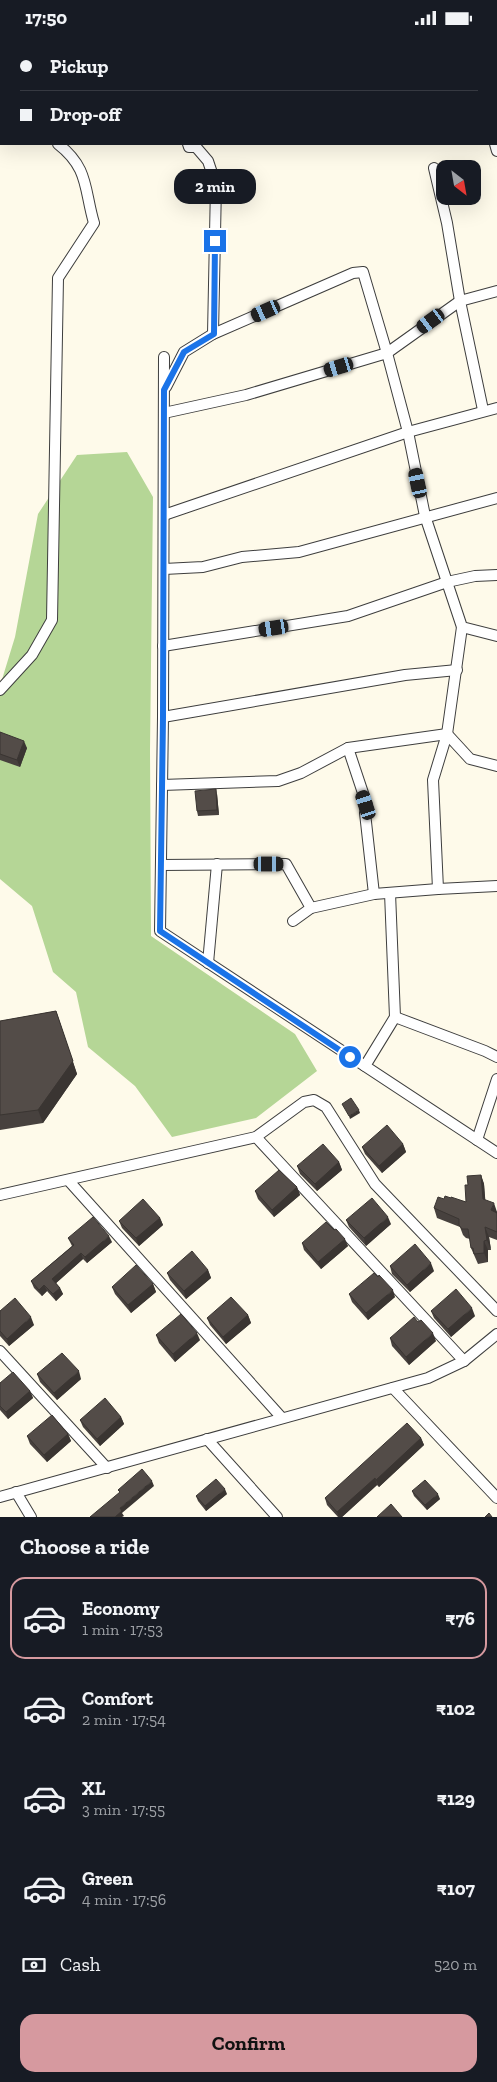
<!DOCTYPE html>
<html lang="en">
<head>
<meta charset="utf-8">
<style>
  body { margin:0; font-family:"Zilla Slab",serif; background:#20242c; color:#f1f3f6; height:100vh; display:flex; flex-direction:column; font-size:19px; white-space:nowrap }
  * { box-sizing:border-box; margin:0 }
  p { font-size:16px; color:#9ea1a6 }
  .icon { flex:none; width:28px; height:28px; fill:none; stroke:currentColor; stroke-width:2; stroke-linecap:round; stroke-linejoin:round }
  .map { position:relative; height:1482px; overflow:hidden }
  .side { display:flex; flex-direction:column; background:#171b24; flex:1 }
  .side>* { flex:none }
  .hud { position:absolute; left:0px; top:0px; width:498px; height:110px; box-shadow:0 5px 20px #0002; display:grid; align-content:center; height:110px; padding:0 20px; background:#171b24 }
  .needle { width:32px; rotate:149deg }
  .buttons { position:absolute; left:436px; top:125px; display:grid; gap:10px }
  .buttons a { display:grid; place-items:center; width:45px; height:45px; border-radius:10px; background:#171b24; box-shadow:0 5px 20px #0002; font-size:25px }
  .end { position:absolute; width:22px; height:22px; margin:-11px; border:6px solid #1a73e8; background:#fff; box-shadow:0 0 0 2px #fff }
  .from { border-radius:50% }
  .bubble { position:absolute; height:35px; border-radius:15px; background:#171b24; box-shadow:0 5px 20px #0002; font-size:16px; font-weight:800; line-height:35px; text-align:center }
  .car { position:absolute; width:15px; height:30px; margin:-15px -8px; border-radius:6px; box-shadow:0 0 4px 1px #0007; background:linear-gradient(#222 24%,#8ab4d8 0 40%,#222 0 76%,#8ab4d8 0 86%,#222 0) }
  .hud b { display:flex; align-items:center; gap:18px; height:48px; font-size:19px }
  .hud b+b { border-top:1px solid #363941 }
  .hud i { width:12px; height:12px; background:#f1f3f6 }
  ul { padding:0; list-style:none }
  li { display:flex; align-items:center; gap:15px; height:82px; margin:0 10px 8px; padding:0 10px; border:2px solid transparent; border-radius:15px }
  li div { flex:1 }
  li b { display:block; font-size:19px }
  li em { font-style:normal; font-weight:800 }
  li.on { border-color:#d6999f }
  li>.icon { width:45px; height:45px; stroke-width:1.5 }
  h2 { padding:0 20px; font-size:22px; line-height:60px }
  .pay { display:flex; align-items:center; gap:12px; height:55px; padding:0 20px; font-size:19px }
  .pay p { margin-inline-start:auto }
  .action { display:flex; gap:10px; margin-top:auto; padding:10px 20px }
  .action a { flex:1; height:58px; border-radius:15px; background:#d6999f; color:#111; font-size:20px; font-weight:800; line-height:58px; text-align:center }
  .status { display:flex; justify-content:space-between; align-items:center; height:35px; padding:0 25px; background:#171b24; direction:ltr }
  .status svg { height:14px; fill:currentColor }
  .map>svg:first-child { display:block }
</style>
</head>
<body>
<div class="status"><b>17:50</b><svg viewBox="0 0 49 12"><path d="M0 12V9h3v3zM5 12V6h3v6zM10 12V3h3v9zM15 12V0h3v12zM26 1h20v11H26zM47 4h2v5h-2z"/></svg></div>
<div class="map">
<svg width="497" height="1482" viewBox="0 0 497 1482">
  <rect width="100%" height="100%" fill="#fefaea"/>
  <path fill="#b5d696" d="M127,417l26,45 -3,253 1,186 144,98 22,37 -61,47 -84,19 -37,-51 -47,-39 -12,-55 -23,-20 -21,-66 -32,-27v-193l15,-49 23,-123 39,-59z"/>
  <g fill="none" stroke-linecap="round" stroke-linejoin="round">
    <g stroke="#3e3e3e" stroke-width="12">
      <g id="minor">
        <path d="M429,0v1"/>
        <path d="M468,0v1"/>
        <path d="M194,1v-1"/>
        <path d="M496,54l1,-1"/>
        <path d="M0,63l1,1"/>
        <path d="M188,109l1,3h7l12,14 8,24 -3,149"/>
        <path d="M495,109l2,7"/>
        <path d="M434,133l13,55 13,78 23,109"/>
        <path d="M164,322l-1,360 -3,214 337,222"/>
        <path d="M166,352l18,-35 29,-18 140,-61 10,-1 24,81 73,-52 37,-10"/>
        <path d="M164,378l82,-18 141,-42 21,79 17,84 37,111 35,9"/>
        <path d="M164,480l244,-83 89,-24"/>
        <path d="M164,534l39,-2 39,-10 57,-5 198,-54"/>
        <path d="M163,611l185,-30 99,-34 28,-6 22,-1"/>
        <path d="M0,655l32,-35 20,-35 6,-342 36,-55c-10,-34 -5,-55 -36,-79"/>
        <path d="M163,682l242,-42 52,-5"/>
        <path d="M348,713l19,57 -2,8 9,81"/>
        <path d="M162,750l116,-4 23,-8 47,-25 99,-14 23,25 27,7"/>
        <path d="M161,830l125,-1 25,44"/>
        <path d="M438,854l-5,-109 14,-46 15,-107"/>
        <path d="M293,886l18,-13 63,-14 64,-5 59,-3"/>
        <path d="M208,928l9,-99"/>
        <path d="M395,982l90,34 12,6"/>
        <path d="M365,1031l30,-49 -5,-124"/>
        <path d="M256,1102l208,224"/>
        <path d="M477,1105l20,-61"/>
        <path d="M68,1145l214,238"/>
        <path d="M0,1160l256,-58 48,-35 10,-2 12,7 49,77 122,127"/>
        <path d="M0,1316l107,117"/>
        <path d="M393,1353l104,110"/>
        <path d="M207,1404l70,78"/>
        <path d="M16,1457l15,25"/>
        <path d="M0,1462l428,-119 36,-17 33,-27"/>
      </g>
    </g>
    <use href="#minor" stroke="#fff" stroke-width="10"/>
  </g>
  <g fill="#47413e">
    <path d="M0,697l27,16 -7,19 -20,-7z"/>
    <path d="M217,759l2,21 -21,1 -1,-5z"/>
    <path d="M56,976l21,63 -34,49 -43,7v-109z"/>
    <path d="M403,1109l3,8 -24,21 -17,-19 -3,-7z"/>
    <path d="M339,1127l3,8 -25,21 -17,-17 -3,-8z"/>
    <path d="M481,1140l3,9 1,16 12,12v28l-8,-3 2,13h-3v12l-10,2 -7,-16 -1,-9 -4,-1 -3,-3 -3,-8 -23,-9 -3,-10 10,-9 7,-1 15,4 2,-17z"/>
    <path d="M297,1152l3,8 -26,22 -16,-18 -3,-8z"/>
    <path d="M160,1183l3,7 -24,21 -17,-18 -3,-7z"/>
    <path d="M346,1185l45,4 -25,22 -17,-19z"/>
    <path d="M334,1195l14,16 -27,23 -17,-19 -2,-7z"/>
    <path d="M68,1203l44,4 -25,21 -4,-4 -27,24 4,5 3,6 -7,7 -9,-10 -5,5 -8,-8 -3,-7 41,-35z"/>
    <path d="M390,1231l44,5 -24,21 -18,-18z"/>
    <path d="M208,1235l3,8 -25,21 -16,-19 -3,-7z"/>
    <path d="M153,1249l3,8 -25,21 -16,-19 -3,-7z"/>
    <path d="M349,1259l46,3 -27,23 -16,-18z"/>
    <path d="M0,1276l34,14 -25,21 -9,-10z"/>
    <path d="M431,1276l44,5 -24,21 -17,-19z"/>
    <path d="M248,1280l3,8 -25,21 -16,-19 -3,-7z"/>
    <path d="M156,1300l44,5 -25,22 -16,-19z"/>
    <path d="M390,1303l46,3 -27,24 -17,-19z"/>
    <path d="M37,1339l44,5 -24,21 -17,-18z"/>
    <path d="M0,1348l30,8 3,7 -25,21 -8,-9z"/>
    <path d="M121,1382l3,7 -24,22 -17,-19 -3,-7z"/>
    <path d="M68,1399l3,7 -24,21 -17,-18 -3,-8z"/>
    <path d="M421,1403l3,7 -45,42 -2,-2 -35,32h-4l-11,-12 -2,-7z"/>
    <path d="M412,1456l28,8 -13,11 -13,-14z"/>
    <path d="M227,1459l-21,17 -8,-10 -2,-5z"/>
  </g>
  <g fill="#3a3532">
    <path d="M24,706l3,7 -7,19 -3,-7z"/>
    <path d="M216,754l1,5 2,21 -2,-5z"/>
    <path d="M56,976l21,63 -34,49 -5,-13z"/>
    <path d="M359,1075l1,3 -10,6 -1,-3z"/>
    <path d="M403,1109l3,8 -24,21 -3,-7z"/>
    <path d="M339,1127l3,8 -25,21 -2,-7z"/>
    <path d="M481,1140l3,9 2,24 -3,-9z"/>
    <path d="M297,1152l3,8 -26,22 -2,-7z"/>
    <path d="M494,1168l3,9v2l-6,-4z"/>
    <path d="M388,1182l3,7 -25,22 -2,-8z"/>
    <path d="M160,1183l3,7 -24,21 -3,-8z"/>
    <path d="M485,1192l4,10 2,13 -4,-10z"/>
    <path d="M109,1201l3,6 -25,21 -2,-6z"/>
    <path d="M345,1204l3,7 -27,23 -3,-7z"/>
    <path d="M484,1206l4,9v12l-4,-9z"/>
    <path d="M81,1218l2,6 -29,26 -2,-6z"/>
    <path d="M431,1228l3,8 -24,21 -3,-7z"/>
    <path d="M208,1235l3,8 -25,21 -2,-8z"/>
    <path d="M153,1249l3,8 -25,21 -3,-8z"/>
    <path d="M44,1250l3,6 -5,5 -3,-6z"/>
    <path d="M60,1253l3,6 -7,7 -3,-7z"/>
    <path d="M393,1255l2,7 -27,23 -2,-7z"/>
    <path d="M472,1273l3,8 -24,21 -3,-8z"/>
    <path d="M248,1280l3,8 -25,21 -3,-7z"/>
    <path d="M31,1282l3,8 -25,21 -2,-7z"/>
    <path d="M197,1298l3,7 -25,22 -2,-8z"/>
    <path d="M433,1298l3,8 -27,24 -3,-8z"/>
    <path d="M79,1336l2,8 -24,21 -3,-7z"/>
    <path d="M30,1356l3,7 -25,21 -2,-7z"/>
    <path d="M121,1382l3,7 -24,22 -3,-7z"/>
    <path d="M68,1399l3,7 -24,21 -3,-7z"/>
    <path d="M421,1403l3,7 -45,42 -3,-7z"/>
    <path d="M375,1443l2,7 -35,32h-3l-2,-5z"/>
    <path d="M152,1446l2,5 -32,27 2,3 -2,1h-7l5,-9z"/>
    <path d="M225,1454l2,5 -21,17 -1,-5z"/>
    <path d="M438,1459l2,5 -13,11 -2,-5z"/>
  </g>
  <g fill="#534c48" stroke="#3a3532">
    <path d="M0,697l24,9 -7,19 -17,-6z"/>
    <path d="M216,754l1,21 -20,1 -2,-20z"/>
    <path d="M56,976l17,50 -35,49 -38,5v-94z"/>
    <path d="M351,1063l8,12 -10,6 -7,-12z"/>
    <path d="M387,1090l16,19 -24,22 -17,-19z"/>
    <path d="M323,1109l16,18 -24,22 -18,-18z"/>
    <path d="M279,1135l18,17 -25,23 -17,-19z"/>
    <path d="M481,1140l2,24 11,4 -3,7 6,3v19l-12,-5 2,13 -3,1v12l-10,1 -1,-6h-2l-3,-19h-6l-3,-4v-6l-25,-11 4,-11 6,2 1,-3 6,2v-1l15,5 -1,-17h3l-1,-9z"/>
    <path d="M372,1163l16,19 -24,21 -18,-18z"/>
    <path d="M143,1164l17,19 -24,20 -17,-17z"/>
    <path d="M93,1182l16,19 -24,21 -4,-4 -29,26 8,9 -7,6 -9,-9 -5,5 -8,-9 43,-36 -6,-7z"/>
    <path d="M326,1187l8,8 2,-1 9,10 -27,23 -16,-19z"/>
    <path d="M415,1209l16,19 -24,22 -17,-19z"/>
    <path d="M192,1216l16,19 -24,21 -17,-18z"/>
    <path d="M136,1230l17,19 -25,21 -16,-18z"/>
    <path d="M374,1238l4,4 1,-2 14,15 -27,23 -17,-19z"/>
    <path d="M456,1254l16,19 -24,21 -17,-18z"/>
    <path d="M231,1262l17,18 -25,22 -16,-19z"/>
    <path d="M15,1263l16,19 -24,22 -7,-8v-20z"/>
    <path d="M181,1279l16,19 -24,21 -17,-19z"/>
    <path d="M414,1282l4,5 3,-2 12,13 -27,24 -16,-19z"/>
    <path d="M62,1318l17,18 -25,22 -17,-19z"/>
    <path d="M13,1337l17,19 -24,21 -6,-6v-23z"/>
    <path d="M105,1363l16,19 -24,22 -17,-19z"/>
    <path d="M52,1380l16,19 -24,21 -17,-19z"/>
    <path d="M407,1388l14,15 -45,42 -1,-2 -38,34 -12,-14z"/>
    <path d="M142,1434l10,12 -32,27 2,3 -7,6h-25l30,-25 -2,-2z"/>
    <path d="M216,1444l9,10 -20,17 -9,-10z"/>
    <path d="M425,1445l13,14 -13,11 -13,-14z"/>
    <path d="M391,1469l11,13h-25z"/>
    <path d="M489,1478l3,4h-7z"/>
  </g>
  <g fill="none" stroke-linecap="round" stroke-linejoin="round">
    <path stroke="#1a73e8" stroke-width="6" d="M215,206l-1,93 -30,18 -20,38 -1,327 -3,214 190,126"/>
  </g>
</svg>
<div class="buttons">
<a><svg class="needle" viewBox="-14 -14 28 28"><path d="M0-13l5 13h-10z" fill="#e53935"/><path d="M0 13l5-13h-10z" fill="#9ea1a6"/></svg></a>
</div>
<i class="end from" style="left:350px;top:1022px"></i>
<i class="end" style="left:215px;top:206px"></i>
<div class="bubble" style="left:174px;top:134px;width:82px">2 min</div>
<i class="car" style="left:266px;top:276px;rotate:246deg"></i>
<i class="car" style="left:431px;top:286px;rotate:234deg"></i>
<i class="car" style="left:339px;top:332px;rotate:253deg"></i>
<i class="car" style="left:418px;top:448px;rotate:348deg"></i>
<i class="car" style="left:274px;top:593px;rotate:261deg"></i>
<i class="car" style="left:366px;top:770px;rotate:342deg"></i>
<i class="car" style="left:269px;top:829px;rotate:90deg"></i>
<div class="hud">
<b><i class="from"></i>Pickup</b>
<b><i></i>Drop-off</b>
</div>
</div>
<section class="side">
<h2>Choose a ride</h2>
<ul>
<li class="on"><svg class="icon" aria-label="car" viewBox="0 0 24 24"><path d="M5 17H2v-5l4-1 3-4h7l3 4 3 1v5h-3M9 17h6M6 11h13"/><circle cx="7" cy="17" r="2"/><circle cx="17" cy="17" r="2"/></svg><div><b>Economy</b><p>1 min · 17:53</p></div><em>₹76</em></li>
<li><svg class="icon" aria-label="car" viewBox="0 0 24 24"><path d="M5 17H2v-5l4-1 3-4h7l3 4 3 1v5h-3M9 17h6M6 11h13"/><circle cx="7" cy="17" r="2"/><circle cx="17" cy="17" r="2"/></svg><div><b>Comfort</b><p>2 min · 17:54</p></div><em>₹102</em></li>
<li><svg class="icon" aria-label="car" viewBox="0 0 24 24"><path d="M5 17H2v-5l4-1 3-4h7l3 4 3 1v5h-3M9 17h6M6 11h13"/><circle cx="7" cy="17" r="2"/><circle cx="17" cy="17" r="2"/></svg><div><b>XL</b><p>3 min · 17:55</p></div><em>₹129</em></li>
<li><svg class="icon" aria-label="car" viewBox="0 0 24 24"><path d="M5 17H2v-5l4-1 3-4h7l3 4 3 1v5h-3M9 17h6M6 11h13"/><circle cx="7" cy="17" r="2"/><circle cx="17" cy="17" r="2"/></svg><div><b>Green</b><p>4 min · 17:56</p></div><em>₹107</em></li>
</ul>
<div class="pay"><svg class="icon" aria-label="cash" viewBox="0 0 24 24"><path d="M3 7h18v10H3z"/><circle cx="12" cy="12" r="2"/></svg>Cash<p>520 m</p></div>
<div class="action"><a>Confirm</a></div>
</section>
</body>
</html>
